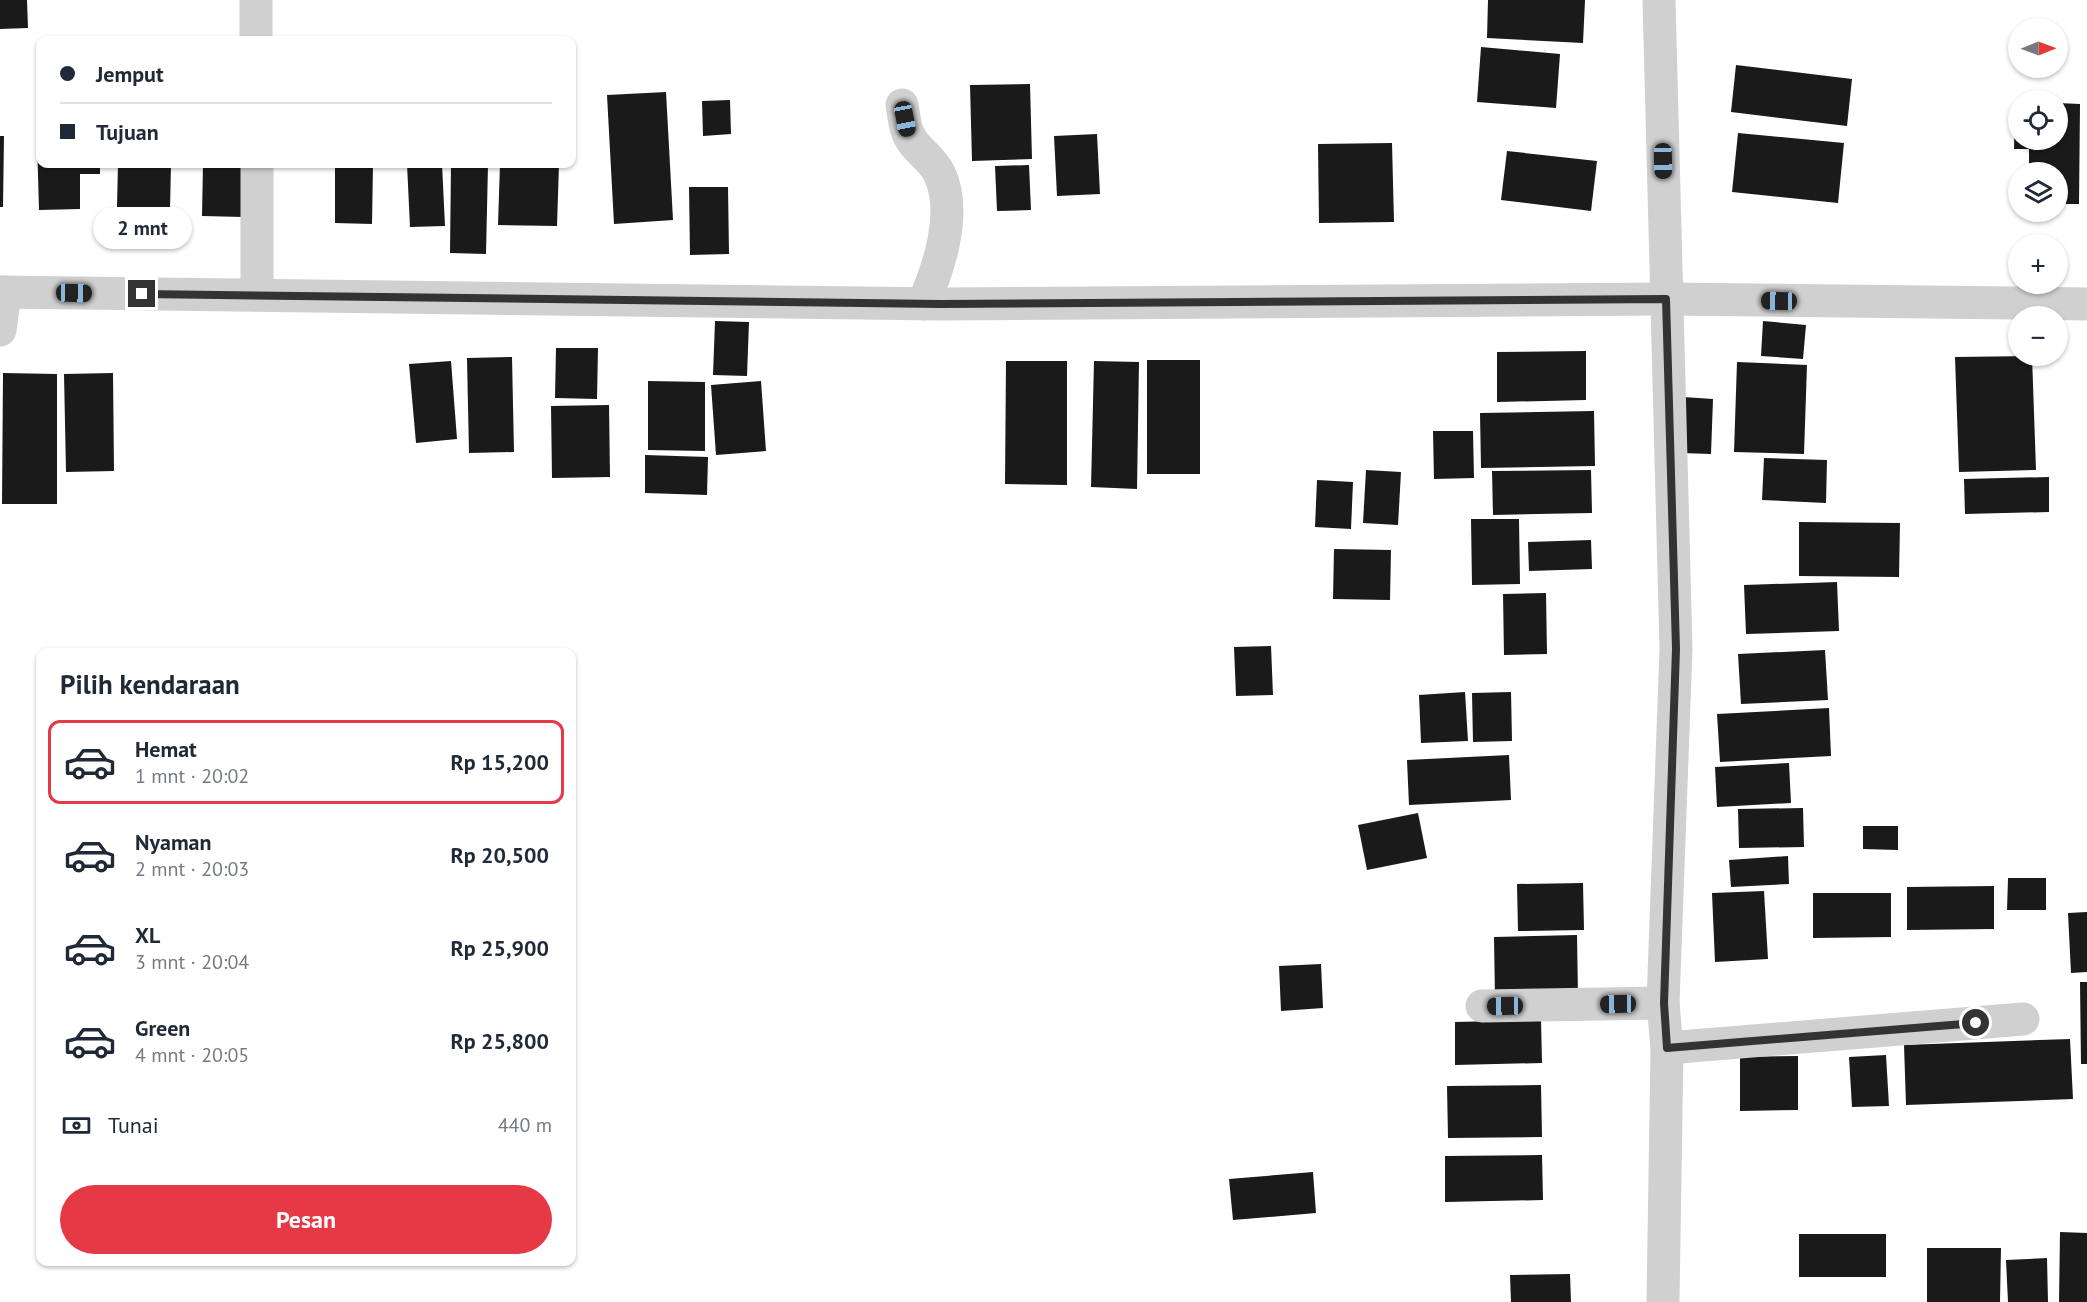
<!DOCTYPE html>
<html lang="id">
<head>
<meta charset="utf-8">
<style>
  body { margin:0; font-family:"PT Sans",sans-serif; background:#f2f2f3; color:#1f2937; height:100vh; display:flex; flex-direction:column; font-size:22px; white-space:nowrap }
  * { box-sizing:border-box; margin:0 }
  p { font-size:20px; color:#747a83 }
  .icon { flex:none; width:33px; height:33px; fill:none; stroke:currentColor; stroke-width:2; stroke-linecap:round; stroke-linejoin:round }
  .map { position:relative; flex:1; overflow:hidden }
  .details { position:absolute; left:36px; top:648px; width:540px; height:618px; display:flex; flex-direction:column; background:#fff; border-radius:12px; box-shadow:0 2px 4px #0004 }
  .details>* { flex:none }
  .hud { position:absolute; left:36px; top:36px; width:540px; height:132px; border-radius:12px; box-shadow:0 2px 4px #0004; display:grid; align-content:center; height:132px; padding:0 24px; background:#fff }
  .needle { width:39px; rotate:89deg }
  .controls { position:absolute; left:2008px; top:18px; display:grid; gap:12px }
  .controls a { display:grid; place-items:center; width:60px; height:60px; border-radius:50%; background:#fff; box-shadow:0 2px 4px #0004; font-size:30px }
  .end { position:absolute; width:27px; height:27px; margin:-14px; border:8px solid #333; background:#fff; box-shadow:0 0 0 3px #fff }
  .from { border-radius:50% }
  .bubble { position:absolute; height:42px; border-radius:21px; background:#fff; box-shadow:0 2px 4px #0004; font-size:20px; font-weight:700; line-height:42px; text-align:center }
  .car { position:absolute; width:18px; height:36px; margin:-18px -9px; border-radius:8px; box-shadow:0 0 4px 2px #0007; background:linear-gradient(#222 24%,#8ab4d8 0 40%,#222 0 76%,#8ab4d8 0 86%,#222 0) }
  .hud b { display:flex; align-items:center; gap:21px; height:57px; font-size:22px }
  .hud b+b { border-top:2px solid #e0e1e3 }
  .hud i { width:15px; height:15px; background:#1f2937 }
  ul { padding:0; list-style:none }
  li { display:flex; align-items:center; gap:18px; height:84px; margin:0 12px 9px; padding:0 12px; border:3px solid transparent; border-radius:12px }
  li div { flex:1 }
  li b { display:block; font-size:22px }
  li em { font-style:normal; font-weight:700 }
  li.selected { border-color:#e63946 }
  li>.icon { width:54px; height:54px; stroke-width:1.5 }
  h2 { padding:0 24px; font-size:27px; line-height:72px }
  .pay { display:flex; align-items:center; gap:15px; height:66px; padding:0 24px; font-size:22px }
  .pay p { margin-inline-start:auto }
  .cta { display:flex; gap:12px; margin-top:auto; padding:12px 24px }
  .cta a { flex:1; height:69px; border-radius:36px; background:#e63946; color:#fff; font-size:24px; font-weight:700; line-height:69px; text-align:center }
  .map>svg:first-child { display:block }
</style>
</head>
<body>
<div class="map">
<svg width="2087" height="1302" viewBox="0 0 2087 1302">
  <rect width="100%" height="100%" fill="#fff"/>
  <g fill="#1a1a1a">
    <path d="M0,0h27l1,28 -28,1z"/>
    <path d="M1488,0h97l-2,43 -96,-5z"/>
    <path d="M1481,47l79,7 -4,54 -79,-6z"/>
    <path d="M1736,65l116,14 -5,47 -116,-14z"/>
    <path d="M1030,84l2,75 -60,2 -2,-76z"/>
    <path d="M666,92l7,128 -59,4 -7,-129z"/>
    <path d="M730,100l1,34 -28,2 -1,-35z"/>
    <path d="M2015,103h4v37h39v-37l22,1 -1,100h-21v-32h-29v-23h-15z"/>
    <path d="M1738,133l106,10 -6,60 -106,-11z"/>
    <path d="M1097,134l3,60 -43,2 -3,-60z"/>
    <path d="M0,136h4l-1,71h-3z"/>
    <path d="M37,140h3v24h60v10h-20v35l-41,1z"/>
    <path d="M1392,143l2,79 -75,1 -1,-79z"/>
    <path d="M1507,151l90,10 -6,50 -90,-11z"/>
    <path d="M118,164h53l-1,45 -53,-2z"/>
    <path d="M203,164h41l-1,53 -41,-1z"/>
    <path d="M335,164h38l-1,60 -37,-1z"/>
    <path d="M407,164h35l3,62 -35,1z"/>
    <path d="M451,164h37l-2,90 -36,-1z"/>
    <path d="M500,164h59l-2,62 -59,-1z"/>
    <path d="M1029,165l2,45 -34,1 -2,-45z"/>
    <path d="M689,187h39l1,67 -39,1z"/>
    <path d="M715,321l34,1 -2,54 -34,-1z"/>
    <path d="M1763,321l43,4 -3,34 -42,-3z"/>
    <path d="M556,348h42l-1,51 -42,-1z"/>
    <path d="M1586,351v49l-89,2v-50z"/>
    <path d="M2032,356l4,114 -77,2 -4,-115z"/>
    <path d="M512,357l2,95 -45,1 -2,-95z"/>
    <rect x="1147" y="360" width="53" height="114"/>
    <path d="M451,361l6,78 -41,4 -7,-79z"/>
    <path d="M1006,361h61v124l-62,-1z"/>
    <path d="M1094,361l45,1 -2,127 -46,-2z"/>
    <path d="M1737,362l70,3 -3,89 -70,-2z"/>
    <path d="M3,373l54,1v130h-55z"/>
    <path d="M113,373l1,98 -48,1 -2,-98z"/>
    <path d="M648,381l57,1v69l-57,-1z"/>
    <path d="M761,381l5,70 -50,4 -5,-70z"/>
    <path d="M1683,397l30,2 -2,55 -30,-1z"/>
    <path d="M609,405l1,72 -58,1 -1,-72z"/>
    <path d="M1594,411l1,55 -114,2 -1,-55z"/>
    <path d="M1433,431h40l1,47 -40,1z"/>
    <path d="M645,455l63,2 -1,38 -62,-2z"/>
    <path d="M1764,458l63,2 -1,43 -64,-3z"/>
    <path d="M1366,470l35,2 -3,53 -35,-2z"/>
    <path d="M1591,470l1,43 -99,2 -1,-44z"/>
    <path d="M2049,477v35l-84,2 -1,-35z"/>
    <path d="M1317,480l36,2 -2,47 -36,-2z"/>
    <path d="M1471,519h48l1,65 -48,1z"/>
    <path d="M1799,522l101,1 -1,54 -100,-1z"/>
    <path d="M1591,540l1,29 -63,2 -1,-29z"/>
    <path d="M1334,549l57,1 -1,50 -57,-1z"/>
    <path d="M1837,582l2,49 -93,3 -2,-49z"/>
    <path d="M1546,593l1,61 -43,1 -1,-61z"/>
    <path d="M1271,646l2,49 -37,1 -2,-49z"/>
    <path d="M1825,650l3,50 -87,4 -3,-50z"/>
    <path d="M1465,692l3,49 -47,2 -2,-48z"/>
    <path d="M1511,692l1,49 -39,1 -1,-49z"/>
    <path d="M1829,708l2,48 -111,6 -3,-48z"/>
    <path d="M1509,755l2,45 -102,5 -2,-45z"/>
    <path d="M1789,763l2,40 -74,4 -2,-40z"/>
    <path d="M1803,808l1,39 -65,1 -1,-39z"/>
    <path d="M1418,813l9,45 -60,12 -9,-45z"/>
    <path d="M1863,826h35v24l-35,-1z"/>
    <path d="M1788,856l1,28 -58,3 -2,-27z"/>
    <path d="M2008,878h38v32h-39z"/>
    <path d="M1583,883l1,47 -66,1 -1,-47z"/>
    <path d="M1994,886v43l-87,1v-43z"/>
    <path d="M1764,891l4,68 -53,3 -3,-69z"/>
    <path d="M1813,893h78v44l-78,1z"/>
    <path d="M2087,912v60l-16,1 -3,-60z"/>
    <path d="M1577,935l1,62 -83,2 -1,-62z"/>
    <path d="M1321,964l2,44 -42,3 -2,-45z"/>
    <path d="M2080,982h7v82h-6z"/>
    <path d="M1541,1020l1,43 -87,2v-43z"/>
    <path d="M2070,1039l3,60 -167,6 -2,-60z"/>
    <path d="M1886,1055l3,51 -37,1 -3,-50z"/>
    <path d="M1798,1056v54l-58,1v-54z"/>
    <path d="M1541,1085l1,52 -94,1 -1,-52z"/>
    <path d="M1542,1155l1,45 -98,2v-46z"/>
    <path d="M1313,1172l3,41 -83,7 -4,-41z"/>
    <path d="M2060,1232l27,1v69h-28z"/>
    <rect x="1799" y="1234" width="87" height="43"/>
    <path d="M1927,1248h74l-1,54h-73z"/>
    <path d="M2047,1258l1,44h-40l-2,-42z"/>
    <path d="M1570,1274l1,28h-60l-1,-27z"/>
  </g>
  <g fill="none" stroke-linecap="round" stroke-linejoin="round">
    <g stroke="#d0d0d0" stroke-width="33">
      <path d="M256,0v40"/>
      <path d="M1659,0l17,649 -13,354 4,45 -4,254"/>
      <path d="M902,105c2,9 2,19 6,28 5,15 24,25 31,40 19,38 0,95 -16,131"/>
      <path d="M257,164v131"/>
      <path d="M0,292l941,12 726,-5 420,5"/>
      <path d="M0,330l5,-38"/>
      <path d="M1482,1006l181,-3"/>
      <path d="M1667,1048l356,-29"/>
    </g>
  </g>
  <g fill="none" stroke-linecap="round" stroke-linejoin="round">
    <path stroke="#333" stroke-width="8" d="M142,294l799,10 725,-5 10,350 -12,354 3,45 309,-25"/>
  </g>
</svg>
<div class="controls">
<a><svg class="needle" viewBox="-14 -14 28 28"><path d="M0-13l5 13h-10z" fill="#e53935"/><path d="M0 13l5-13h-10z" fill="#747a83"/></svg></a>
<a><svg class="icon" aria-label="locate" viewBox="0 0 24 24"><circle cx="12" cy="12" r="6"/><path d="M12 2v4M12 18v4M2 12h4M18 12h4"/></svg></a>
<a><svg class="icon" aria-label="layers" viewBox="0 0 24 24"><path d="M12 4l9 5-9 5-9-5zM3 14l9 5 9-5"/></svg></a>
<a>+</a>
<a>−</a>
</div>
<i class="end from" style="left:1976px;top:1023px"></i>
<i class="end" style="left:142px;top:294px"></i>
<div class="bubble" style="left:93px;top:207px;width:99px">2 mnt</div>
<i class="car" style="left:905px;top:119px;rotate:169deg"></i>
<i class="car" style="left:1663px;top:161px;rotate:179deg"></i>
<i class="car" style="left:74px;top:293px;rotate:91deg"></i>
<i class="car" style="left:1779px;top:301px;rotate:271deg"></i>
<i class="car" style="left:1618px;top:1004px;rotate:269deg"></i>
<i class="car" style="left:1505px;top:1006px;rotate:269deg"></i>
<div class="hud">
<b><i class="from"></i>Jemput</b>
<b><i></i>Tujuan</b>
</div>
<section class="details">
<h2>Pilih kendaraan</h2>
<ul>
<li class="selected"><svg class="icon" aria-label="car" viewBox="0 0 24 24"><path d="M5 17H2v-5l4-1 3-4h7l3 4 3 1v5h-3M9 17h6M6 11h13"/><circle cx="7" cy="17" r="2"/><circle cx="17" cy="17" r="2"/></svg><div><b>Hemat</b><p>1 mnt · 20:02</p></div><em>Rp 15,200</em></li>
<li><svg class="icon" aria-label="car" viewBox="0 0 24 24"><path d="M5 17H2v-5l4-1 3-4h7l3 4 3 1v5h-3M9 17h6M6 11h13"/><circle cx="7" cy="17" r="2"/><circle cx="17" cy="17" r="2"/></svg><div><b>Nyaman</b><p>2 mnt · 20:03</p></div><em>Rp 20,500</em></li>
<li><svg class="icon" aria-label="car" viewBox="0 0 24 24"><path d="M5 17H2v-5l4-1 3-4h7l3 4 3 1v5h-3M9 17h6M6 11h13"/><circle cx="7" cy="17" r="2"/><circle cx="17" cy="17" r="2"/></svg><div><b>XL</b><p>3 mnt · 20:04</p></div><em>Rp 25,900</em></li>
<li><svg class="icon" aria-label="car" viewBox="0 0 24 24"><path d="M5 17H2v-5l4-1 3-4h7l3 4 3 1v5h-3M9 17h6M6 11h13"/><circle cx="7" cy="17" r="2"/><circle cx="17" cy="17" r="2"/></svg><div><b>Green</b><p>4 mnt · 20:05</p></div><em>Rp 25,800</em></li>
</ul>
<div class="pay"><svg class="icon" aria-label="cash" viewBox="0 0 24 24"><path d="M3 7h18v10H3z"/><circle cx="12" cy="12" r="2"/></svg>Tunai<p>440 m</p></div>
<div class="cta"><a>Pesan</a></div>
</section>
</div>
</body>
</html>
